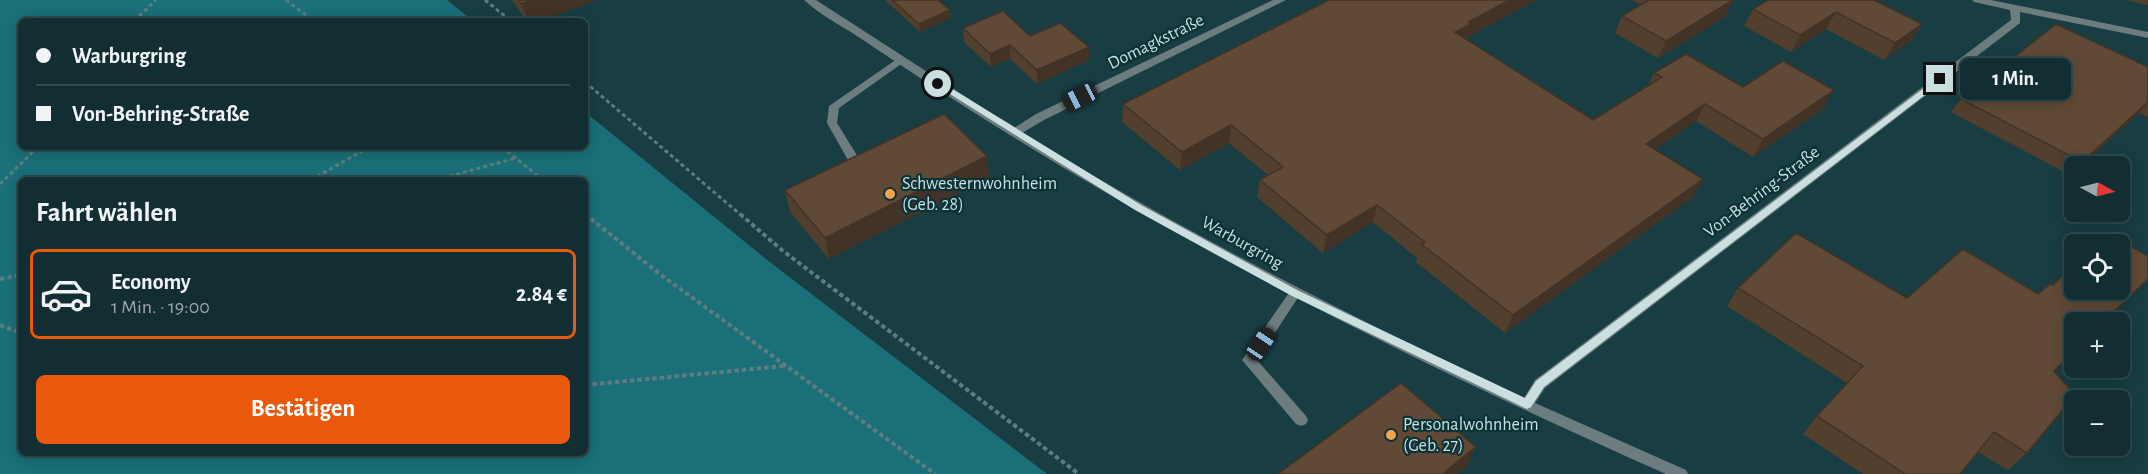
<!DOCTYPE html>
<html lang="de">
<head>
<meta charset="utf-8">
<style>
  body { margin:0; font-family:"Alegreya Sans",sans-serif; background:#1b363a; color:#f1f3f6; height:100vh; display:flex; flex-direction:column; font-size:22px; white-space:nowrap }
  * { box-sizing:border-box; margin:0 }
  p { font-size:20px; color:#9ca8ac }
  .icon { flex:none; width:33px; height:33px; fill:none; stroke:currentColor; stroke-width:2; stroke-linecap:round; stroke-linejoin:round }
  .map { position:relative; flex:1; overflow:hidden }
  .sheet { position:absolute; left:18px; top:177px; width:570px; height:279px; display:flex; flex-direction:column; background:#122e32; border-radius:9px; box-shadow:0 3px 15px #0003,0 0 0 2px #314a4d }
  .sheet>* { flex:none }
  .banner { position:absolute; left:18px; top:18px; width:570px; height:132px; border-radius:9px; box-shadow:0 3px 15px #0003,0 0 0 2px #314a4d; display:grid; align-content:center; height:132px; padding:0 18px; background:#122e32 }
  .needle { width:39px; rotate:97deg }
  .tools { position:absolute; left:2064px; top:156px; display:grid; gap:12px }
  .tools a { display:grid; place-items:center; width:66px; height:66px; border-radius:9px; background:#122e32; box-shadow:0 3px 15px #0003,0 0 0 2px #314a4d; font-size:30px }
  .end { position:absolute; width:27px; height:27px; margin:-14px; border:8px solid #cbdfe1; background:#111; box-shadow:0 0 0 3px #111 }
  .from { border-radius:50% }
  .bubble { position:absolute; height:42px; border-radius:9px; background:#122e32; box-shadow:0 3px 15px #0003,0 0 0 2px #314a4d; font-size:20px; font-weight:700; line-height:42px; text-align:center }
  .car { position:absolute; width:18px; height:36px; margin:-18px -9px; border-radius:8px; box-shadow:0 0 4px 2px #0007; background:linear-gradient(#222 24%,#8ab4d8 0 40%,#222 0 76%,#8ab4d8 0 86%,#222 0) }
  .banner b { display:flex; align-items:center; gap:21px; height:57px; font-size:22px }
  .banner b+b { border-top:2px solid #314a4d }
  .banner i { width:15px; height:15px; background:#f1f3f6 }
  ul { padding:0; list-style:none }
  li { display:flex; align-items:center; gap:18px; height:90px; margin:0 12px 9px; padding:0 6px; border:3px solid transparent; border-radius:9px }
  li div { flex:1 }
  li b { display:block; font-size:22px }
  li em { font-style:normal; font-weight:700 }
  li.selected { border-color:#ea580c }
  li>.icon { width:54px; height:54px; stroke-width:1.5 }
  h2 { padding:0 18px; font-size:27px; line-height:72px }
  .action { display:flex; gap:12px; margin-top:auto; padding:12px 18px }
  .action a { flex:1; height:69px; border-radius:9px; background:#ea580c; color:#fff; font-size:24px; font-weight:700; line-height:69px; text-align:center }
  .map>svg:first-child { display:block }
</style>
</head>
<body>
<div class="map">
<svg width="2148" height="474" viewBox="0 0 2148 474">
  <rect width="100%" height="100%" fill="#183d42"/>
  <path fill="#1a6f78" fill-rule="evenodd" d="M0,0h447l26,21h-452v126h564v-35l186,151 276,211h-1047zM21,180h564v273h-564z"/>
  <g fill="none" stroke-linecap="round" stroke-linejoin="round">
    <g stroke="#5e7d80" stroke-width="3" stroke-dasharray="4 3" stroke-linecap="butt">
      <path d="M286,0l28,21"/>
      <path d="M485,0l26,21"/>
      <path d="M134,21l22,-21"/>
      <path d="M585,82l157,134"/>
      <path d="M502,147l41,33"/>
      <path d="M311,180l58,-33"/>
      <path d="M436,180l80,-22"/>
      <path d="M0,184l38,-37"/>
      <path d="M585,214l2,2"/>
    </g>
    <g stroke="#5e7d80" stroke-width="4" stroke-dasharray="4.5 3" stroke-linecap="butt">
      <path d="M585,214l76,61 274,199"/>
      <path d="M740,214l43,37 296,223"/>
      <path d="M0,279l21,-4"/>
      <path d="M0,325l21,8"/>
      <path d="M585,385l199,-19"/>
    </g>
    <g fill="#6d7d7f" fill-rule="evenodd">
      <path d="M900,57l5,3 -1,2 -65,46 -2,15 21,34 -2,3h-8l-21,-37 2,-17z"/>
      <path d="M1295,288l4,2 2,3 -44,67 49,56 2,4 -2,4 -5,2 -5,-2 -54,-64 49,-70z"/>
    </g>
    <path fill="#6d7d7f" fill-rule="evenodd" d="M804,0h12l198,128 22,-14 237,-114h13l-242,120 -22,13c162,99 330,185 502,265l11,-18 476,-360 -1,-10 -36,-8 -2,-2h19l157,32v6l-128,-26v11l-475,365 -10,15 151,67 2,4h-22c-237,-105 -469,-220 -688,-359 -41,-26 -81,-52 -121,-79 -17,-11 -38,-22 -53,-36z"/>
  </g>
  <g fill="#533f2e">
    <path d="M512,0h84l-56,21h-13z"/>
    <path d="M885,0h53l12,10 1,8 -31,14z"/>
    <path d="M1329,0h207l-70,38v1l127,81 55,-34 6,-13 89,14 81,21 -71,49 -57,-36 -41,28 48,30 -10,18 -188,136 -89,-71 1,-4 -44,-36 -50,31 -66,-56 3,-17 8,-5 -39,-32 -49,27 -58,-48 1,-18z"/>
    <path d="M1632,0h101l-8,17 -67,41 -43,-25 7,-17 19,-11z"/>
    <path d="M1768,0l154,24 -11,17 -27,19 -58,-31 -35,23 -47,-26 9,-17z"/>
    <path d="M2125,0h23v5z"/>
    <path d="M963,28l67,8 59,11v13l-52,24 -27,-25 -19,8 -27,-25z"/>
    <path d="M2148,67v51l-9,-5 -59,53h-6v6l-4,3 -119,-63 10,-13z"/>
    <path d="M989,177l-160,82 -39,-47 -5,-22z"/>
    <path d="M1738,288l169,10 131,-4 16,77 -27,82 -19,17 -30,-18 -18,22h-97l-60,-40 14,-18 30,-33 -120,-77z"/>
  </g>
  <g fill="#433326">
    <path d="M532,0h64l-56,21h-11l-8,-17z"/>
    <path d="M1510,0h26l-70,38 -1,3 -10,-9 13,-10z"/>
    <path d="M1733,0l-8,17 -67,41 8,-17z"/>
    <path d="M950,10l1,8 -31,14 -1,-8z"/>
    <path d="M1836,12l-10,17 -35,23 9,-17z"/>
    <path d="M1922,24l-11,17 -27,19 11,-17z"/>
    <path d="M1010,45v14l-19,8 -1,-13z"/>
    <path d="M1089,47v13l-52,24v-14z"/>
    <path d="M1834,90l-10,18 -71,49 10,-18z"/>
    <path d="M2148,102l-9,11 -59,53h-2l4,-4z"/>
    <path d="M1705,104l-9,17 -58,40 8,-17z"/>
    <path d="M1231,125l-2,18 -49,27 2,-18z"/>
    <path d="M987,156l2,21 -160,82 -4,-21z"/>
    <path d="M1703,179l-10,18 -188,136 8,-18z"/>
    <path d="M1377,205l-4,17 -50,31 4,-18z"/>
    <path d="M1476,447l-9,20 -9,7h-16z"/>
  </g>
  <g fill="#604936" stroke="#433326" stroke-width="1.5">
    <path d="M519,0h13l-11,4z"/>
    <path d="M892,0h46l12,10 -31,14z"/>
    <path d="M1329,0h181l-42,22 3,2 -16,8 138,88 69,-43 -8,-4 32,-19 57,33 40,-26 51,29 -71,49 -58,-35 -59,40 57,35 -190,136 -92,-71 4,-2 -48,-37 -50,30 -67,-55 23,-13 -52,-42 -49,27 -59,-48z"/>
    <path d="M1649,0h84l-67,41 -44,-25z"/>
    <path d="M1768,0h106l48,24 -27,19 -59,-31 -36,23 -47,-26z"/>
    <path d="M1003,11l27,25 30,-13 29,24 -52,23 -27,-25 -20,9 -27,-26z"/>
    <path d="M2056,24l92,43v35l-66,60 -121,-63z"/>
    <path d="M944,114l43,42 -162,82 -40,-48z"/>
    <path d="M1796,233l111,65 56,-49 75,45 12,-10 3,1 21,-20v25h46v-46h-24l12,-10 40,22v23l-45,43h-29v29l-20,20 21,24 -48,58 -33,-21 -34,42h-55l-88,-58 46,-50 -125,-78z"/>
    <path d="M1401,383l75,64 -34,27h-164z"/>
  </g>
  <path fill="#cbdfe1" d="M1940,76l4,3 -1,2 -399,306 -13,20 -4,2 -235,-113 -157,-86 -201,-126 7,-2 200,123 158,86 226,107 11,-17z"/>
  <g fill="#f8a14a" stroke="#0c3337" stroke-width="2">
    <circle cx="890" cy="194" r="6"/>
    <circle cx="1391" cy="435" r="6"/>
  </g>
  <g text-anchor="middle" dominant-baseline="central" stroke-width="4.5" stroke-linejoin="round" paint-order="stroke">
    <g font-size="18" fill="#cbdfe1" stroke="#0c3337">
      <text transform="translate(1156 42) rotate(-26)">Domagkstraße</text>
      <text transform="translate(1762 192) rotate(-37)">Von-Behring-Straße</text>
      <text transform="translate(1242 243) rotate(29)">Warburgring</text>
    </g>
    <g font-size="18" fill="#cbdfe1" stroke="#0c3337" text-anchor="start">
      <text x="902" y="184">Schwesternwohnheim<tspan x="902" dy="21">(Geb. 28)</tspan></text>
      <text x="1403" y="425">Personalwohnheim<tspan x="1403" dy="21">(Geb. 27)</tspan></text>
    </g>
  </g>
</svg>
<div class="tools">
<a><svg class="needle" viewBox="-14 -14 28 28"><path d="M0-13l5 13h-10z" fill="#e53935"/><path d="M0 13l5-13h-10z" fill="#9ca8ac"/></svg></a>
<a><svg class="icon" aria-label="locate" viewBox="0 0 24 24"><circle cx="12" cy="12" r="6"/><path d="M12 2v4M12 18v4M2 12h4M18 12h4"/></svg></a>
<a>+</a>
<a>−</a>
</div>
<i class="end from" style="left:938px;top:84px"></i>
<i class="end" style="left:1940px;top:79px"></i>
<div class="bubble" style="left:1960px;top:58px;width:111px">1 Min.</div>
<i class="car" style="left:1080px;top:97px;rotate:244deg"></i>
<i class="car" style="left:1261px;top:344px;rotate:34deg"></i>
<div class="banner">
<b><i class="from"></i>Warburgring</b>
<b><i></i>Von-Behring-Straße</b>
</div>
<section class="sheet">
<h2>Fahrt wählen</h2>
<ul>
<li class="selected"><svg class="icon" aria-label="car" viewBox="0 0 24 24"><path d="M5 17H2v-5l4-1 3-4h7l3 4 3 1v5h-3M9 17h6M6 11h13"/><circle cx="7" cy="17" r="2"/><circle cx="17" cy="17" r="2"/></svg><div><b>Economy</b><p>1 Min. · 19:00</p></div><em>2.84 €</em></li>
</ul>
<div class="action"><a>Bestätigen</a></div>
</section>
</div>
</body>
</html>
